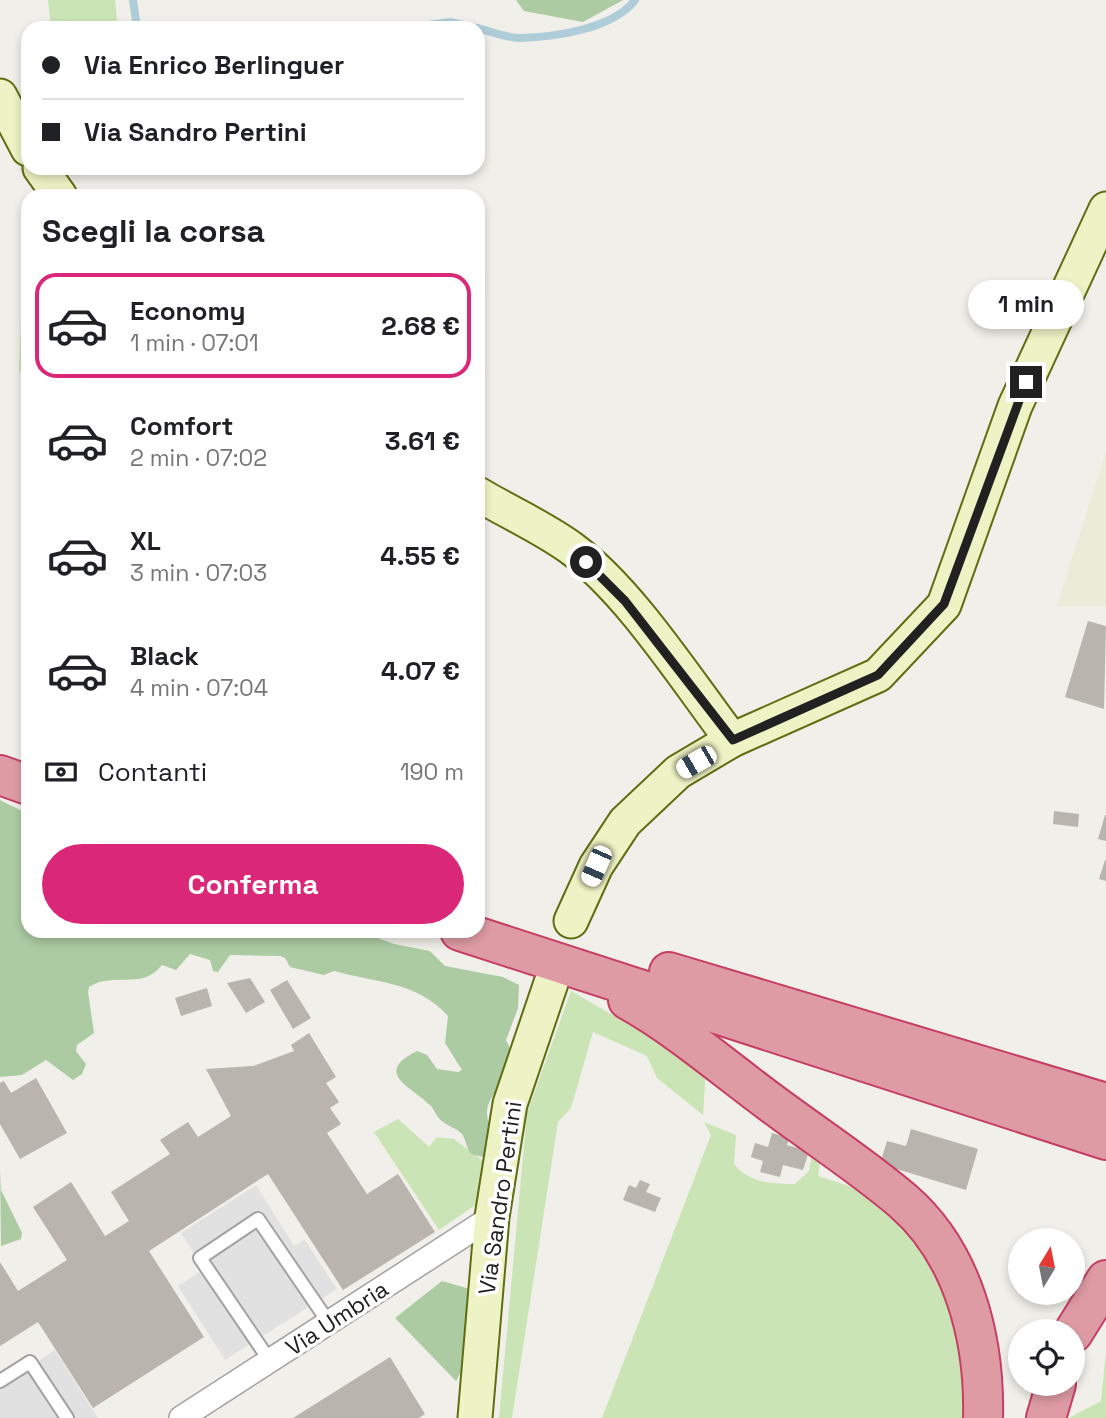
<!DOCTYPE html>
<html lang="it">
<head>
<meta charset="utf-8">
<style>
  body { margin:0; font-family:"Space Grotesk",sans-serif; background:#f2f2f2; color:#202124; height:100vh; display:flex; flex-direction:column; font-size:26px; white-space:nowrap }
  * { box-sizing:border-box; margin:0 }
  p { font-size:23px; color:#757577 }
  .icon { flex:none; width:38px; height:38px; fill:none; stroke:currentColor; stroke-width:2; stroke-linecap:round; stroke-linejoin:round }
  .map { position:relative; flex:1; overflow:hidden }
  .drawer { position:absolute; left:21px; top:189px; width:464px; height:749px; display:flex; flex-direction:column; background:#fff; border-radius:21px; box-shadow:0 4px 10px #0003 }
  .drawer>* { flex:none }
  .guide { position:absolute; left:21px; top:21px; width:464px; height:154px; border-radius:21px; box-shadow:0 4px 10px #0003; display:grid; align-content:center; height:154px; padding:0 21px; background:#fff }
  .needle { width:46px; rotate:10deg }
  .buttons { position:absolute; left:1008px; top:1228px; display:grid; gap:14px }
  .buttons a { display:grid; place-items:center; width:77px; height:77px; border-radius:50%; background:#fff; box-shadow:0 4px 10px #0003; font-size:35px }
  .end { position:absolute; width:32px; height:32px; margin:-16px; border:9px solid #212121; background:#fff; box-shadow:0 0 0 4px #fff }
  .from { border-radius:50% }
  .bubble { position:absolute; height:49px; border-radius:24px; background:#fff; box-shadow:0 4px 10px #0003; font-size:23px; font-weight:700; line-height:49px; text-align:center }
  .car { position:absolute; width:21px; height:42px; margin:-21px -10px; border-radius:9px; box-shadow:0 0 5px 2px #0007; background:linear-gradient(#fff 24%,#345 0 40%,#fff 0 76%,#345 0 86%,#fff 0) }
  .guide b { display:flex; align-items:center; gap:24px; height:66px; font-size:26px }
  .guide b+b { border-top:2px solid #e0e0e0 }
  .guide i { width:18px; height:18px; background:#202124 }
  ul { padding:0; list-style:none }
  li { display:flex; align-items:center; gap:21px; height:105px; margin:0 14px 10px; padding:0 7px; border:4px solid transparent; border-radius:21px }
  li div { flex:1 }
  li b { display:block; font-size:26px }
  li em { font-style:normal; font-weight:700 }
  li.on { border-color:#db2777 }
  li>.icon { width:63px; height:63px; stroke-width:1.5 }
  h2 { padding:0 21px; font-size:32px; line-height:84px }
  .pay { display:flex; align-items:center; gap:18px; height:77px; padding:0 21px; font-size:26px }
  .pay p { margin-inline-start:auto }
  .cta { display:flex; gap:14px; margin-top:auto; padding:14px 21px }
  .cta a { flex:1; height:80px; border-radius:42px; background:#db2777; color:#fff; font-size:28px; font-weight:700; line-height:80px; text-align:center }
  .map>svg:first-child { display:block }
</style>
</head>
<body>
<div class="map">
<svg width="1106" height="1418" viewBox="0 0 1106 1418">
  <rect width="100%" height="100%" fill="#f0efe9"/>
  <path fill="#eaecd7" d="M1106,451v155h-49z"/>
  <g fill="#cae4b6">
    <path d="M48,0h67l3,28h-67z"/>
    <path d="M22,297h6v76l-9,-1z"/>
    <path d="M571,991l135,78 -3,46 -46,-37 -10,-22 -54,-24 -22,76 -13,14 -46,296h-13l28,-305z"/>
    <path d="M398,1119l31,28 8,-10 17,2 33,25 -3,35 -45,31 -65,-98z"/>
    <path d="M704,1122l32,13 -2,29c15,19 38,20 61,20l14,-13 4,-23 8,7 -3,21 34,11 33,20 33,33 43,81 6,97h-365l109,-283z"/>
    <path d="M1106,1352v66h-37l32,-17z"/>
  </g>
  <g fill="#accba3">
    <path d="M516,0h107l-40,22 -59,-11z"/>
    <path d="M0,800l28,14v117h330l36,13 36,7 15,15 58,11 16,8 -1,23 -12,32c2,4 6,12 6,16 0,32 -41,42 -18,77l-7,25 -16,-4c-5,-6 -5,-15 -9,-20 -4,-5 -14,-8 -19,-12 -7,-5 -8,-12 -13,-17 -18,-18 -58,-32 -13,-54l10,4 10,14 21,3 4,-2 -17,-27 3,-27c-31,-35 -72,-33 -114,-45l-10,4 -34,-8 -5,-9 -5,-2 -50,-1 -12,17 -5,-1 -3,-11 -20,-6 -14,16 -14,-5c-20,26 -49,6 -73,22l-1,5 6,41 -17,12 -1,6 10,13 -4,10 -9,6 -27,-20 -24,15 -22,2z"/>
    <path d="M0,1170l1,20 21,43 -1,6 -20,7z"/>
    <path d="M442,1281l28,8 -6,77 -8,15 -61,-63z"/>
  </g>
  <g fill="#e1e1e1">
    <path d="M256,1185l38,61 11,-6 32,49 -112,71 -47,-74 26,-17 -23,-36z"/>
    <path d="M55,1350l43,68h-98v-44l5,8z"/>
  </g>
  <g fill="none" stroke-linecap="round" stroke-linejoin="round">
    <g stroke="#afcdd8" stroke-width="8">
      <path d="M133,0l4,28"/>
      <path d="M408,28l42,-6 26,6"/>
      <path d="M478,28c13,4 29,10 42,10 35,-1 93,-9 115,-38"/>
    </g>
  </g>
  <g fill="#bab4af">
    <path d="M1088,621l18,5 -2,83 -39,-12z"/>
    <path d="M1054,811l25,3 -1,13 -25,-3z"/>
    <path d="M1105,815h1v26l-8,-2z"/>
    <path d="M1105,860h1v21l-7,-2z"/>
    <path d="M250,978l15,24 -19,11 -19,-30z"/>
    <path d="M287,980l24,38 -18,11 -23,-39z"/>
    <path d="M207,988l5,18 -31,10 -6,-18z"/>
    <path d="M309,1033l27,44 -10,6 13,19 -9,6 11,16 -14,9 40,61 31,-20 37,58 -92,58 -75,-116 -119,77 55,86 -111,71 -55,-86 -38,24v-84l18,29 49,-31 -34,-53 38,-25 34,54 24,-15 -18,-29 59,-38 -10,-14 28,-18 10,15 33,-21 -25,-47 47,-3 41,-15 -3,-6z"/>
    <path d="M36,1078l31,55 -47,26 -20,-35v-41l4,-2 7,12z"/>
    <path d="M911,1129l67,20 -12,41 -86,-26 7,-23 19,5z"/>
    <path d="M772,1133l17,5 -2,7 22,6 -6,19 -20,-5 -3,12 -20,-5 3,-11 -12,-4 4,-14 13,4z"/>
    <path d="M640,1180l10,4 -4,8 15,6 -6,14 -32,-12 6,-15 7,3z"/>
    <path d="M390,1357l35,57 -6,4h-126z"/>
  </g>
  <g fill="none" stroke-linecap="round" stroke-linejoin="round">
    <g stroke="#a2a2a2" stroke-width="16">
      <g id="lane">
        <path d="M270,1361l-70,-103 58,-39 71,104"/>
        <path d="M0,1381l30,-19 37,56"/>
      </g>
    </g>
    <g stroke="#a2a2a2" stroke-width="26">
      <path id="street" d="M181,1418l311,-201"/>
    </g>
    <g stroke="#5f6e13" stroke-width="37">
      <g id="secondary">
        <path d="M0,96l28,53"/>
        <path d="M40,168l20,28"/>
        <path d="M478,494c30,18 64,33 93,54 59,43 116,133 161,192"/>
        <path d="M571,921l25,-55 29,-44 53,-50 54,-32 146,-65 66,-70 71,-199 91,-197"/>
        <path d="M475,1418l17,-201 18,-113 41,-121"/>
      </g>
    </g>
    <g stroke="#c73e65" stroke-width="42">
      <g id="highway">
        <path d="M0,775l28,10"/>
        <path d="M460,931l646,209"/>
        <path d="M669,972l437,131"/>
        <path d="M628,1000c50,28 96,68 142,102 44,33 91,63 133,99 61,53 82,139 80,217"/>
        <path d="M1073,1333l33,-53"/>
        <path d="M1046,1418l10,-34"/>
      </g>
    </g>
    <use href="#lane" stroke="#fff" stroke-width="12"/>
    <use href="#street" stroke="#fff" stroke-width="23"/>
    <use href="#secondary" stroke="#eef3c5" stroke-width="33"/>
    <use href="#highway" stroke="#de9ba4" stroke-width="38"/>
  </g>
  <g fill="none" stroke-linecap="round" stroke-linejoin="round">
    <path stroke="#212121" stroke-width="9" d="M586,562l39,39 108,139 145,-65 66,-71 82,-222"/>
  </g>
  <g text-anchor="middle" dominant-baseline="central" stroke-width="7" stroke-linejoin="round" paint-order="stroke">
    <g font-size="23" fill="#212121" stroke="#fff">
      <text transform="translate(500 1198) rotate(-82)">Via Sandro Pertini</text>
      <text transform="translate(337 1318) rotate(-33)">Via Umbria</text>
    </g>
  </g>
</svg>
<div class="buttons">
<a><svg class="needle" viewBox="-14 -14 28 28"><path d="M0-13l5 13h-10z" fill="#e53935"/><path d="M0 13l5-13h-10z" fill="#757577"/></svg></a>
<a><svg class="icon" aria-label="locate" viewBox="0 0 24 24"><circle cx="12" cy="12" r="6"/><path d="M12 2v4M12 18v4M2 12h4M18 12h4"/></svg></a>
</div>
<i class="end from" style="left:586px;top:562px"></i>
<i class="end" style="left:1026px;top:382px"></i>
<div class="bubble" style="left:968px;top:280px;width:116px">1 min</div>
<i class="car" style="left:696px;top:762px;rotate:240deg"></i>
<i class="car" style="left:596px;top:866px;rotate:204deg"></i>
<div class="guide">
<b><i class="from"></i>Via Enrico Berlinguer</b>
<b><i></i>Via Sandro Pertini</b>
</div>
<section class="drawer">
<h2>Scegli la corsa</h2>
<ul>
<li class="on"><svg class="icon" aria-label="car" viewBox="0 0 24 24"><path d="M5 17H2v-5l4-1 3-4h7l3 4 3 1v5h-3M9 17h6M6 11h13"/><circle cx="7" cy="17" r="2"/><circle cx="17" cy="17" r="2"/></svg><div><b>Economy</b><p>1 min · 07:01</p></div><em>2.68 €</em></li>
<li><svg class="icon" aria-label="car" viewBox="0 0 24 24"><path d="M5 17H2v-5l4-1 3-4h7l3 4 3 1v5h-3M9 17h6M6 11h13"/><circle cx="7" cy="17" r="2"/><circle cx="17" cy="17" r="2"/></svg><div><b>Comfort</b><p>2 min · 07:02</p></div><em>3.61 €</em></li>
<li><svg class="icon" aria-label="car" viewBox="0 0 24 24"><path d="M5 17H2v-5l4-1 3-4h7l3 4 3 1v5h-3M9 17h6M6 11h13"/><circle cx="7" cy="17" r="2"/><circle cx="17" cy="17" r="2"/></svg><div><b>XL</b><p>3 min · 07:03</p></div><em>4.55 €</em></li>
<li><svg class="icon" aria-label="car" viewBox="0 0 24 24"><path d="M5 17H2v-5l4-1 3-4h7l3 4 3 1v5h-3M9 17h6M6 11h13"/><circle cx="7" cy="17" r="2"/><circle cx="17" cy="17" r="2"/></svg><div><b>Black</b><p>4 min · 07:04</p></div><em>4.07 €</em></li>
</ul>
<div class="pay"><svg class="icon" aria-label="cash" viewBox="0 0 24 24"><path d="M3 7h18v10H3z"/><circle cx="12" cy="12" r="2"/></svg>Contanti<p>190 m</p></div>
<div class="cta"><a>Conferma</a></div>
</section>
</div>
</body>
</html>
